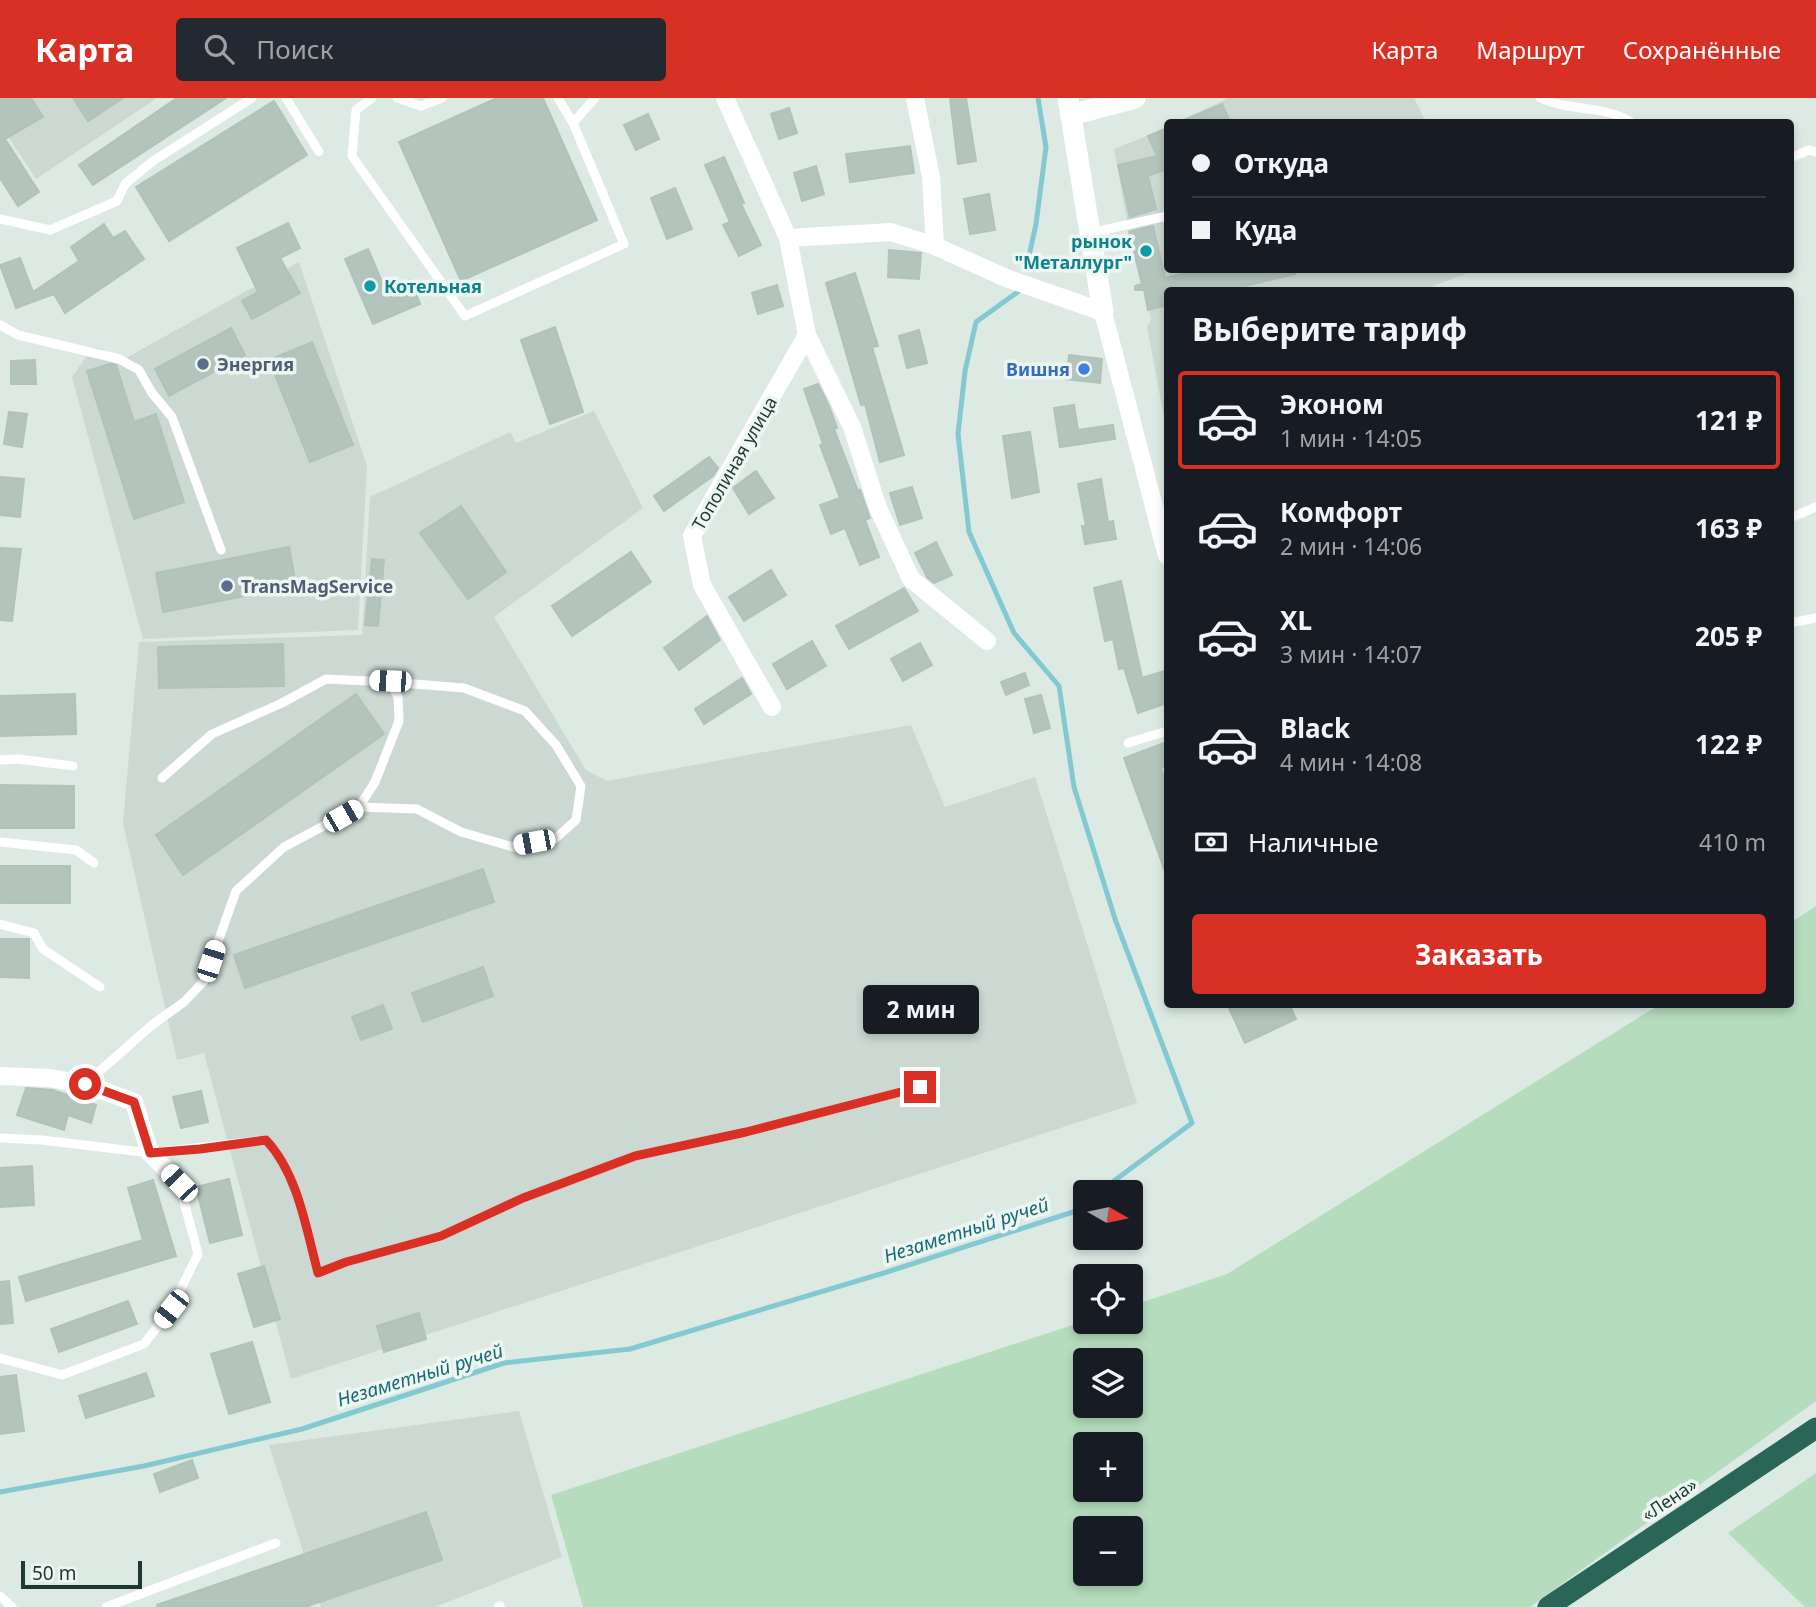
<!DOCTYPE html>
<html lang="ru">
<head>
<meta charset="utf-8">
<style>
  body { margin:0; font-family:"Noto Sans",sans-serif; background:#242831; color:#f1f3f6; height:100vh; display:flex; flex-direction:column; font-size:26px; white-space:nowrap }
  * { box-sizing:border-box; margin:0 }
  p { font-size:23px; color:#9ea1a6 }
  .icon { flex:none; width:38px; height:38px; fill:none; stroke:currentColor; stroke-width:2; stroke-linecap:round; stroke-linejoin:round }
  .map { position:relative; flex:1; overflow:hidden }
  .panel { position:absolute; left:1164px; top:189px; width:630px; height:721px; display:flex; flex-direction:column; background:#171b24; border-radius:7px; box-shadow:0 4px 10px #0003 }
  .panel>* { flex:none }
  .top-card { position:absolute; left:1164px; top:21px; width:630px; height:154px; border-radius:7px; box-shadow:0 4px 10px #0003; display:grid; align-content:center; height:154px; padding:0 28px; background:#171b24 }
  .needle { width:46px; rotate:99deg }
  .controls { position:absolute; left:1073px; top:1082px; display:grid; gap:14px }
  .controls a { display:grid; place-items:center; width:70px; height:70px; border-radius:7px; background:#171b24; box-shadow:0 4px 10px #0003; font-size:35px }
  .scale { position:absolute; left:21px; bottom:18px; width:121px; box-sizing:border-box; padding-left:7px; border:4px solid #1e3931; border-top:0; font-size:19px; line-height:24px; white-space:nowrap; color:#1e3931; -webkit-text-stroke:5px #edf6f1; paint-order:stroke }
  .end { position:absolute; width:32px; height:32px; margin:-16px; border:9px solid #d93025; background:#fff; box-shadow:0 0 0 4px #fff }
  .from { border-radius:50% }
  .bubble { position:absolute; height:49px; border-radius:7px; background:#171b24; box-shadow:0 4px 10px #0003; font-size:23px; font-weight:700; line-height:49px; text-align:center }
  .car { position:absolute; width:21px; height:42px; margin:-21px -10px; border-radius:9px; box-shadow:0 0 5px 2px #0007; background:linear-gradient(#fff 24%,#345 0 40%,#fff 0 76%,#345 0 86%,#fff 0) }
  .top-card b { display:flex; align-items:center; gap:24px; height:66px; font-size:26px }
  .top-card b+b { border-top:2px solid #363941 }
  .top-card i { width:18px; height:18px; background:#f1f3f6 }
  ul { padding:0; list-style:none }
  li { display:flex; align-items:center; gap:21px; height:98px; margin:0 14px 10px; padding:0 14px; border:4px solid transparent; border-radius:7px }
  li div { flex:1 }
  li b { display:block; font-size:26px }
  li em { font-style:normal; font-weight:700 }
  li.on { border-color:#d93025 }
  li>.icon { width:63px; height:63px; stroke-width:1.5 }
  h2 { padding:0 28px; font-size:32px; line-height:84px }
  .pay { display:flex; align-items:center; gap:18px; height:77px; padding:0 28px; font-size:26px }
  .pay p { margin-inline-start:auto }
  .cta { display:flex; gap:14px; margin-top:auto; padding:14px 28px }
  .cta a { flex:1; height:80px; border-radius:7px; background:#d93025; color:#fff; font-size:28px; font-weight:700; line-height:80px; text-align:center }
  header { display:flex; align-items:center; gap:42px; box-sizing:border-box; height:98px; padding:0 35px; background:#d93025; color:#fff }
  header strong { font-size:33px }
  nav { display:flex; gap:38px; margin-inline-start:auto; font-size:24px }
  .search { width:490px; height:63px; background:#242831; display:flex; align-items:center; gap:18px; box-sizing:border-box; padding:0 24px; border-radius:7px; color:#9ea1a6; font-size:26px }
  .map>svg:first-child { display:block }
</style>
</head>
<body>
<header>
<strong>Карта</strong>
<div class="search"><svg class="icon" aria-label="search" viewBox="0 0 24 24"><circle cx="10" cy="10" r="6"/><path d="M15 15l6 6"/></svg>Поиск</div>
<nav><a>Карта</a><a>Маршрут</a><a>Сохранённые</a></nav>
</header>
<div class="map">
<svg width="1816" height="1509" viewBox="0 0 1816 1509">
  <rect width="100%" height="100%" fill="#ddeae3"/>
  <g fill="#cbd9d2">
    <path d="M0,0h157l-121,81 -36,-55z"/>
    <path d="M1228,0h186l12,24h-247z"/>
    <path d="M1167,30v142h308l-52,20h-256v143l-20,-106 4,-8 -22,-87 -15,-83z"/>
    <path d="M299,164l68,204 -9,164 -215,9 -71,-262 21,-30 33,11z"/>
    <path d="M594,313l49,97 -149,109 92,153 21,11 304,-56 34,82 90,-30 102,326 -846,276 -87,-326 -27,7 -54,-237 16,-181 223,-7 8,-138 140,-65 6,11z"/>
    <path d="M519,1313l43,146 -127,50h-114l-52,-162z"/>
  </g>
  <g fill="#b5dcbd" fill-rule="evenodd">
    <path d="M1816,808v495l-286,206h-947l-32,-112 534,-174h45l1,-15 96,-32 432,-269 131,-1v-81zM1085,1262h45v45h-45zM1085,1346h45v45h-45zM1085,1430h45v45h-45z"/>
    <path d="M1816,1375v134h-11l-77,-74z"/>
  </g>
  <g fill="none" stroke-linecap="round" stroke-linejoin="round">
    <g stroke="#82c9d1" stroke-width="5">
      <path d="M1027,167l9,-41 10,-77 -8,-49"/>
      <path d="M1019,193l-43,31 -11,49 -7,63 11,98 45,101 45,53 15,101 41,132 77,204 -93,69"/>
      <path d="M0,1394l144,-26 158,-37 202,-66 126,-14 257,-77 186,-60 12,-9"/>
    </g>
  </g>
  <g fill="#b2c4bc" stroke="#b0c3ba" stroke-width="2">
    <path d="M0,0h31l12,19 -38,22 34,53 -21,14 -18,-28z"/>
    <path d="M73,0h50l-35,23z"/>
    <path d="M177,0h49l-133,87 -14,-20z"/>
    <path d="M497,0h46l54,122 -136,61 -62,-139z"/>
    <path d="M950,0h16l10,63 -18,3z"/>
    <path d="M274,3l33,54 -138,86 -33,-54z"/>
    <path d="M1222,6l8,18h-51z"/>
    <path d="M789,10l8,25 -18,6 -8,-25z"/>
    <path d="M648,16l11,25 -23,11 -12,-25z"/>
    <path d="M1167,30v53l-4,-11 -15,6 8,33 -26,8 -12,-52 39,-9 -9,-20z"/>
    <path d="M910,48l4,27 -64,9 -4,-28z"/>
    <path d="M724,59l20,46 -3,1 20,41 -22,11 -16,-31 7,-3 -25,-57z"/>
    <path d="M816,68l8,28 -22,7 -8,-28z"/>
    <path d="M675,90l17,41 -25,10 -16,-41z"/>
    <path d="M989,96l6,36 -25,4 -6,-35z"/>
    <path d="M288,125l12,25 -20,10 20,35 -48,26 -10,-18 16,-9 -21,-44z"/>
    <path d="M104,126l9,14 12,-7 19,28 -79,54 -11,-19 -38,14 -16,-43 20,-7 13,34 46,-31 -8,-14z"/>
    <path d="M1153,128l12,52 36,-8h93l1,4 -66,16h-62v15l-19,5 -4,-20h-9v-4l7,-2 -13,-52z"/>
    <path d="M368,151l18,42 24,-11 10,24 -47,20 -28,-65z"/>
    <path d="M889,152l32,3 -2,26 -31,-2z"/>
    <path d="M855,175l23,73 -6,1 32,108 -24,7 -15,-58 -4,1 -35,-122z"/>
    <path d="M777,187l6,21 -25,8 -6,-21z"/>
    <path d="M555,229l28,85 -33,12 -29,-84z"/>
    <path d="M231,230l14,27 -76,41 -14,-27z"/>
    <path d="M919,232l8,33 -20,5 -8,-32z"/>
    <path d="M312,244l41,103 -43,17 -41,-102z"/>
    <path d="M1069,257l33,4 -2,24 -34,-4z"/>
    <path d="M35,262l1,24h-25v-23z"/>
    <path d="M110,266l6,1 18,57 22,-8 28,88 -50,17 -47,-148z"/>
    <path d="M818,286l11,22 8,22 -3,1 24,62 2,-1 10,28 -5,2 14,37 -19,8 -15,-37 -14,6 -11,-29 20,-7 -20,-53 3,-1 -19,-55z"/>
    <path d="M1074,307l4,25 35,-5 2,14 -55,8 -6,-39z"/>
    <path d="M9,314l18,2 -5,33 -18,-3z"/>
    <path d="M1030,334l9,60 -27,6 -9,-62z"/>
    <path d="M709,359l9,11 -5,8 -49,35 -10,-15z"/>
    <path d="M756,373l18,27 -25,16 -16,-26z"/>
    <path d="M0,379l24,2 -4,38 -20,-2z"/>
    <path d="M1101,381l7,43 5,-1 3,18 -31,5 -3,-18h4l-8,-42z"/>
    <path d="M912,389l10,31 -22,7 -10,-32z"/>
    <path d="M461,408l45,66 -38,27 -48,-66z"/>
    <path d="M936,444l16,33 -18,8 -7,-6 -12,-24z"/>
    <path d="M289,449l7,39 -133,26 -7,-39z"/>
    <path d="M0,450l21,1 -9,72 -12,-1z"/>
    <path d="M631,454l20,30 -79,54 -20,-30z"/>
    <path d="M372,461l12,1 -6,66 -13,-1z"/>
    <path d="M771,472l15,25 -42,26 -15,-24z"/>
    <path d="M1121,483l21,97 25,-8v33l-29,10 -14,-45 -5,1 -6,-30 -8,2 -11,-53z"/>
    <path d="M904,490l14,23 -69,38 -13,-23z"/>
    <path d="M707,518l13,24 -41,30 -15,-22z"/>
    <path d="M812,543l14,25 -39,23 -14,-25z"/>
    <path d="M920,545l12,22 -29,16 -12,-22z"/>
    <path d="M283,546l1,42 -125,2 -1,-41z"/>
    <path d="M1025,575l4,12 -23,10 -5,-13z"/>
    <path d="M742,580l9,16 -47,30 -9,-15z"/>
    <path d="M75,596l1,40 -76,2v-40z"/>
    <path d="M356,596l28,40 -201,141 -27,-40z"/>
    <path d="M1041,597l9,33 -16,5 -9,-34z"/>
    <path d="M1167,644v23l-6,3 6,18 -1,88 -42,-116z"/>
    <path d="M0,687l74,1v42h-74z"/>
    <rect x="0" y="768" width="70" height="37"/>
    <path d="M483,771l11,33 -249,86 -11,-33z"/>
    <path d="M0,841h29v39l-29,-1z"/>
    <path d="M483,869l10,29 -70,26 -11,-29z"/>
    <path d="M1227,906h62l7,15 -51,24z"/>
    <path d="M383,907l9,24 -31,11 -9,-23z"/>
    <path d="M26,990l27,2 43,15 -5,18 -23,-8 -4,15 -47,-15z"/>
    <path d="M201,993l7,31 -27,6 -8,-31z"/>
    <path d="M32,1068l2,39 -34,2v-39z"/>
    <path d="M229,1081l13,56 -32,8 -14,-56z"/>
    <path d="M153,1082l23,76 -150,45 -7,-24 124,-37 -15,-52z"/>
    <path d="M264,1168l16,53 -26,8 -16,-53z"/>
    <path d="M9,1183l4,42 -13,1v-42z"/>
    <path d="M128,1203l9,23 -78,28 -8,-23z"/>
    <path d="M419,1215l7,26 -42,13 -7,-26z"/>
    <path d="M252,1244l18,60 -41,12 -18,-60z"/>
    <path d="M146,1275l8,23 -68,22 -7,-22z"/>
    <path d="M16,1277l8,56 -24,3v-57z"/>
    <path d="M192,1362l6,18 -38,14 -6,-18z"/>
    <path d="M426,1414l16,48 -137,47h-148v-2z"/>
  </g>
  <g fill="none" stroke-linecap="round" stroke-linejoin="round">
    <g stroke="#fff" stroke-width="9">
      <path d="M286,0l33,54"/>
      <path d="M372,0l-16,12 -4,46 113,160 159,-72 -51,-121 -15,-25"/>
      <path d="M397,0l24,8 21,-8"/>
      <path d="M1540,0c31,14 60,6 91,24"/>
      <path d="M573,25l22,-25"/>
      <path d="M1790,60l19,-8 7,2"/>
      <path d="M0,121l50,11 67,-29 8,-17 28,-23 99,-63"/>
      <path d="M1090,135l77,-17"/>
      <path d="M0,227l18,10 101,24 20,11 13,23 20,24 49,133"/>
      <path d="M1790,420l26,-11"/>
      <path d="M1790,525l26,-5"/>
      <path d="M1128,645l39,-12"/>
      <path d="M0,662l18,-1 55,7"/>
      <path d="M359,709l58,2 44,23 52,15 43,-9 20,-18 5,-34 -25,-41 -31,-34 -61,-23 -74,-6"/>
      <path d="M0,744l76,8 18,13"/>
      <path d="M0,826l34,9 9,16 57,38"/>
      <path d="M85,986l67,-59 32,-23 20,-21 32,-90 48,-44 75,-40 16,-25 24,-61 -1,-24 -8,-15 -64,-3 -44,24 -70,31 -50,44"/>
      <path d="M0,1040l42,2 108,13 116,-13c33,35 40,88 52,133l28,-11 95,-26 82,-38 112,-42 111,-24 174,-45"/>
      <path d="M0,1260l62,17 82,-31 27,-35 27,-55 -19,-71"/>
      <path d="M0,1498l12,11"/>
      <path d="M106,1509l170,-64"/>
      <path d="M498,1509l2,-1"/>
    </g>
    <g stroke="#fff" stroke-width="18">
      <path d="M725,0l63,140 19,97 -115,201 10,49 70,122"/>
      <path d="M915,0l16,79 4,69"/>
      <path d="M788,140l103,-6 44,14 71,32 97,34 64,244"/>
      <path d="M807,237l45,92 26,81 33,71 76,62"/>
      <path d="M0,978l49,2 36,6 49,18 16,51 29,30"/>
    </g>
    <g stroke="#fff" stroke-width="21">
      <path d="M1068,0l35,214"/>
      <path d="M1071,17l64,-17"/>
    </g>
    <path stroke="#2a6657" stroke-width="21" d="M1548,1509l268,-179"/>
  </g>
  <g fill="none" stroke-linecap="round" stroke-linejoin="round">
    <path stroke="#d93025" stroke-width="9" d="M85,986l49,18 16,51 50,-4 66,-9c32,34 40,88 52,133l28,-11 95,-26 82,-38 112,-42 111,-24 174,-45"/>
  </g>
  <g fill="#0f9aa8" stroke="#edf6f1" stroke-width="2.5">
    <circle cx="1146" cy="153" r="7"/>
    <circle cx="370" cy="188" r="7"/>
  </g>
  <g fill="#5c6f8a" stroke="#edf6f1" stroke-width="2.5">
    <circle cx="203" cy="266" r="7"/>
    <circle cx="227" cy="488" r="7"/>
  </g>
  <circle fill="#3f7fe0" stroke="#edf6f1" stroke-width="2.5" cx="1084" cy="271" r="7"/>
  <g text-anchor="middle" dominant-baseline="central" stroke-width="7" stroke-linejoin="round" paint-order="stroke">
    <g font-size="18" font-weight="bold" fill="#0d838f" stroke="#edf6f1" text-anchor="end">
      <text x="1132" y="143">рынок<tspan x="1132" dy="21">"Металлург"</tspan></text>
      <text x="384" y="188" text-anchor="start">Котельная</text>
    </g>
    <g font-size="18" font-weight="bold" fill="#4e5e75" stroke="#edf6f1" text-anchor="start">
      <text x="217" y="266">Энергия</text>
      <text x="241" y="488">TransMagService</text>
    </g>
    <g font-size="18" font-weight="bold" fill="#366cbe" stroke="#edf6f1" text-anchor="end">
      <text x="1070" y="271">Вишня</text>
    </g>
    <g font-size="18" fill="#1e3931" stroke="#edf6f1">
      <text transform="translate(734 365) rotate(-60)">Тополиная улица</text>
      <text transform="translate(1669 1401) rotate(-34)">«Лена»</text>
    </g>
    <g font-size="19" font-style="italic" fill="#186b76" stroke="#edf6f1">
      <text transform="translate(966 1132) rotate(-18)">Незаметный ручей</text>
      <text transform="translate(420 1277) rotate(-17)">Незаметный ручей</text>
    </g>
  </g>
</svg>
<div class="controls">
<a><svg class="needle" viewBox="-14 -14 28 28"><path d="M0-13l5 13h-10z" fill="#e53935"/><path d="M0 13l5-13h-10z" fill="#9ea1a6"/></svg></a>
<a><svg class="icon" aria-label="locate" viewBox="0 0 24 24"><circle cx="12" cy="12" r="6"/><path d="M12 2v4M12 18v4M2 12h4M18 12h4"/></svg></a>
<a><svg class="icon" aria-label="layers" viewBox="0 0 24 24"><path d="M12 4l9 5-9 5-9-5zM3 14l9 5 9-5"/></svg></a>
<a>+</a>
<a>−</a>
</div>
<div class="scale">50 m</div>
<i class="end from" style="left:85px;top:986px"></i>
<i class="end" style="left:920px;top:989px"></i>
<div class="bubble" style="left:863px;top:887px;width:116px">2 мин</div>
<i class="car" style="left:390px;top:583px;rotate:272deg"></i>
<i class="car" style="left:343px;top:718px;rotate:60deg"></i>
<i class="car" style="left:534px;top:744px;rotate:259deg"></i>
<i class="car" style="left:211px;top:863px;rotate:18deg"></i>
<i class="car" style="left:179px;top:1085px;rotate:316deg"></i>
<i class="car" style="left:171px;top:1211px;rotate:218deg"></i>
<div class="top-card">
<b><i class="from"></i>Откуда</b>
<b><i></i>Куда</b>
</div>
<section class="panel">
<h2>Выберите тариф</h2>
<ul>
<li class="on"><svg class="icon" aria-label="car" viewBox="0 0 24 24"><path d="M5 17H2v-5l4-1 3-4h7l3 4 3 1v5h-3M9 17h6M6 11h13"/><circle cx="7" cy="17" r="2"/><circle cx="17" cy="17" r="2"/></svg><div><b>Эконом</b><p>1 мин · 14:05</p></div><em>121 ₽</em></li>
<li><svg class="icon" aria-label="car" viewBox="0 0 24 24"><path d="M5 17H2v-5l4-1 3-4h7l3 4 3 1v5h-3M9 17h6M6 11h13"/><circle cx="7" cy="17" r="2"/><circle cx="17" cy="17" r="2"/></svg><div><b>Комфорт</b><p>2 мин · 14:06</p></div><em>163 ₽</em></li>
<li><svg class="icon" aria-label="car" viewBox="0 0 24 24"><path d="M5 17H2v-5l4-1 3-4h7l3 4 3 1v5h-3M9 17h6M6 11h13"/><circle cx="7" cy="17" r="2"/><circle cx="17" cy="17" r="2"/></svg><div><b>XL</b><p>3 мин · 14:07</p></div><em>205 ₽</em></li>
<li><svg class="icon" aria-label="car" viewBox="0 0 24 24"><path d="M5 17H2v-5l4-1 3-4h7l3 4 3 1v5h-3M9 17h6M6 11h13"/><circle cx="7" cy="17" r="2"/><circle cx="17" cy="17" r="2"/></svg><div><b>Black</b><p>4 мин · 14:08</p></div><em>122 ₽</em></li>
</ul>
<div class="pay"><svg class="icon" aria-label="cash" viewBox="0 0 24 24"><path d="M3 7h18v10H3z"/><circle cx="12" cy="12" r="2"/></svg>Наличные<p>410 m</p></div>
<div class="cta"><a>Заказать</a></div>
</section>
</div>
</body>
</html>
